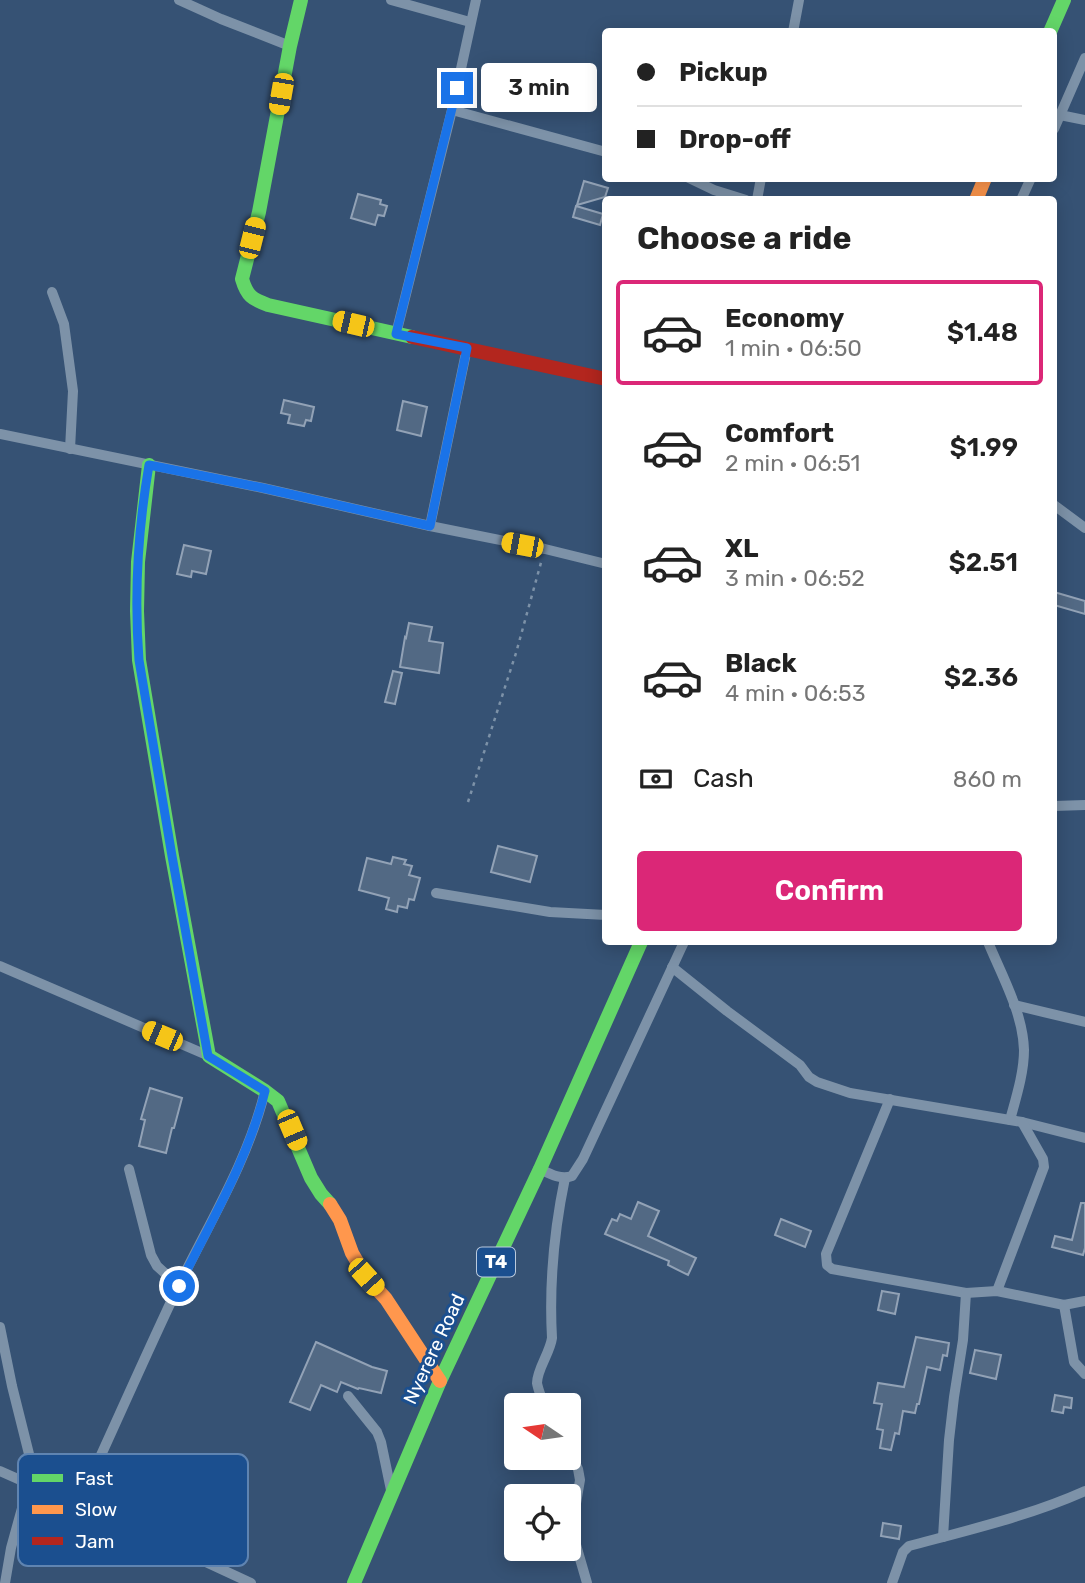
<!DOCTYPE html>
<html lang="en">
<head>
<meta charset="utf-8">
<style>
  body { margin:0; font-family:Rubik,sans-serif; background:#f2f2f2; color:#222; height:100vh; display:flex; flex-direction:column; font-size:26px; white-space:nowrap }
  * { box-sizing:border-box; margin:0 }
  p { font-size:23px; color:#767676 }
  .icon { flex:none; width:38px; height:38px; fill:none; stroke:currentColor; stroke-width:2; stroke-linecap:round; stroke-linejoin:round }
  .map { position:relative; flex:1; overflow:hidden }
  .drawer { position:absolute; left:602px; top:196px; width:455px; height:749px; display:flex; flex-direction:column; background:#fff; border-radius:7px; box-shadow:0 4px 18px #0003 }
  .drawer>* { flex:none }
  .hud { position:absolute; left:602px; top:28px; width:455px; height:154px; border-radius:7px; box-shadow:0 4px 18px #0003; display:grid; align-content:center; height:154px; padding:0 35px; background:#fff }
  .needle { width:46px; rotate:283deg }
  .buttons { position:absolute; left:504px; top:1393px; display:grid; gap:14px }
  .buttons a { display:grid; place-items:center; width:77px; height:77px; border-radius:7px; background:#fff; box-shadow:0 4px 18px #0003; font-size:35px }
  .end { position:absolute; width:32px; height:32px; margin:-16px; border:9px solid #1a73e8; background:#fff; box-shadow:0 0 0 4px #fff }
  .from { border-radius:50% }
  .bubble { position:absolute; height:49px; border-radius:7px; background:#fff; box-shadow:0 4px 18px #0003; font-size:23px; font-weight:600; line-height:49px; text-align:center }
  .car { position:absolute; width:21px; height:42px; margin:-21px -10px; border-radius:9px; box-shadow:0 0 5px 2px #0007; background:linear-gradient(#f5c518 24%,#345 0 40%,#f5c518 0 76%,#345 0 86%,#f5c518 0) }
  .hud b { display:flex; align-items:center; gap:24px; height:66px; font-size:26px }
  .hud b+b { border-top:2px solid #e0e0e0 }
  .hud i { width:18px; height:18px; background:#222 }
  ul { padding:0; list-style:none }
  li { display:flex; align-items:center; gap:21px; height:105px; margin:0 14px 10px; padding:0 21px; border:4px solid transparent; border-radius:7px }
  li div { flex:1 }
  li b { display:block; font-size:26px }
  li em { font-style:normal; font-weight:600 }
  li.selected { border-color:#db2777 }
  li>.icon { width:63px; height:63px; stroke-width:1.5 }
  h2 { padding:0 35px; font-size:32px; line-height:84px }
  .pay { display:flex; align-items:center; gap:18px; height:77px; padding:0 35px; font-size:26px }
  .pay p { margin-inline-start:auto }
  .action { display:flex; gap:14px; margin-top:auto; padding:14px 35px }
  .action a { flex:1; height:80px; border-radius:7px; background:#db2777; color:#fff; font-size:28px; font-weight:600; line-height:80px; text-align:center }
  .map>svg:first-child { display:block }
</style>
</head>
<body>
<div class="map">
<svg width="1085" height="1583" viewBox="0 0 1085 1583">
  <rect width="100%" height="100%" fill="#365274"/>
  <g fill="#526984" stroke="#92a2b6" stroke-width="2">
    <path d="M584,181l24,7 -3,9 -28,8z"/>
    <path d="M358,194l23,6 -1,4 7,2 -3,10 -6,-1 -3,10 -24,-7z"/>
    <path d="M576,206l27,8 -3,11 -27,-8z"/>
    <path d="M284,400l30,7 -3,14 -5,-1 -2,6 -16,-3 2,-8 -9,-2z"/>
    <path d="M403,401l24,6 -6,29 -24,-6z"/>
    <path d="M184,545l27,6 -5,23 -14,-3 -1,6 -14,-3z"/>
    <path d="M1054,592l31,9v13l-31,-9z"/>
    <path d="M409,623l23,4 -3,14 14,2 -4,30 -39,-6 5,-30 1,1z"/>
    <path d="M393,671l9,2 -7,31 -10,-2z"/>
    <path d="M498,846l39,10 -7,26 -39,-10z"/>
    <path d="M393,857l13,3 -2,4 8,2 -3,9 11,3 -6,22 -5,-1 -2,9 -9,-2 -1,6 -11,-3 3,-11 -30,-8 8,-32 24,6z"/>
    <path d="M150,1088l32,10 -8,30h-2l-6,25 -27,-7 6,-26 -4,-1z"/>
    <path d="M638,1202l21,9 -11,25 48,22 -8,17 -20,-10 1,-4 -64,-27 7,-15 5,2 3,-7 11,5z"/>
    <path d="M1081,1203h4v45l-2,7 -31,-8 3,-11 17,4z"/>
    <path d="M781,1219l30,12 -6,16 -30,-12z"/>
    <path d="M882,1291l17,3 -4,20 -17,-4z"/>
    <path d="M916,1337l33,6 -2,13 -4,-1 -3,15 -13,-3 -8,37h-2l-2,9 -12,-2 -4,23 -4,-1 -4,17 -11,-2 3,-18 -6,-1 5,-25 -8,-1 4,-20 26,4z"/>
    <path d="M316,1342l56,25 15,4 -6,22 -22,-5 -1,1 -17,-7 -4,10 -16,-7 -11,25 -20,-8z"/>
    <path d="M975,1350l26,5 -5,24 -26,-6z"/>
    <path d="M1055,1395l17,3 -1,10 -7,-1 -1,6 -11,-2z"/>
    <path d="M883,1523l18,3 -2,13 -18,-3z"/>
  </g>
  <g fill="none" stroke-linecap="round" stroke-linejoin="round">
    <path stroke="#7d92a8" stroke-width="2.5" stroke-dasharray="3.5 5" stroke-linecap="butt" d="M468,802l48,-149 26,-94"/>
    <g stroke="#7d92a8" stroke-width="10">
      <path d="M179,0l42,19 69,27"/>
      <path d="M391,0l79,22"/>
      <path d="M793,32l6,-32"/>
      <path d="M452,110l154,42"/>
      <path d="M1060,115l25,5"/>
      <path d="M1054,129l31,-71"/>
      <path d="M689,178l25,12 32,10"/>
      <path d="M757,200l4,-22"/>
      <path d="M1021,200l10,-22"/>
      <path d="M52,292l12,32 9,67 -3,58"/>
      <path d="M396,334l56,-224 24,-110"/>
      <path d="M0,434l263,54 167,38 115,23 61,15"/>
      <path d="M1054,505l31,23"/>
      <path d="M430,526l37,-178"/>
      <path d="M1054,806l31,-1"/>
      <path d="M436,893l114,19 56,3"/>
      <path d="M988,942c14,34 35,71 36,108 0,23 -8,48 -14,70"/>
      <path d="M0,966l209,90"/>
      <path d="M672,967l55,44 73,54 9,12 8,5 33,11 172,29 63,16"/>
      <path d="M1014,1005l71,17"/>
      <path d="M890,1099l-64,155 1,11 5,4 134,24 31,-2 67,14 21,-4"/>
      <path d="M129,1169l22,86 6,11 22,20"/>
      <path d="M540,1169c10,5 21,11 32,7l11,-17 101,-217"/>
      <path d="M997,1291l47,-124 -1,-8 -21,-37"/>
      <path d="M1064,1305l10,57 11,12"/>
      <path d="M0,1327l12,59 25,100"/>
      <path d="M348,1396l29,36 4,10 10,48"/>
      <path d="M544,1405c-2,-7 -6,-15 -7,-22 0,-14 13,-30 15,-45 -3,-54 2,-107 13,-160"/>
      <path d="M569,1451l9,18 2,11 -7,41 1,17 13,45"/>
      <path d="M0,1471l88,39 33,16 46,18 84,39"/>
      <path d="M88,1510l3,-33c29,-63 57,-127 87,-190 31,-64 70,-126 87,-196"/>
      <path d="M943,1537l6,-97 5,-43 9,-57 3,-47"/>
      <path d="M5,1583l6,-35 18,-65"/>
      <path d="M892,1583l11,-31 6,-6c60,-16 120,-30 176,-55"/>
    </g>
    <g stroke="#63d668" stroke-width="14">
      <path d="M301,0l-11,46 -31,166 -17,67c5,17 10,20 26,26l144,32"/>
      <path d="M1050,32l14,-32"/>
      <path d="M149,465l-11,97 -1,49 2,49 33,196 37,200 56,35 13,10 33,77 10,16 9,10"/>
      <path d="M354,1583l86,-202 100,-212 101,-227"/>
    </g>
    <g stroke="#ff974d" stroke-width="14">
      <path d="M976,200l9,-22"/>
      <path d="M330,1204l10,16 12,33 14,24 20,22 54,82"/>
    </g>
    <path stroke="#b3261e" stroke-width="14" d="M412,337l194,42"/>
  </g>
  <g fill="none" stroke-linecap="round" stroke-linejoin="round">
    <path stroke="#1a73e8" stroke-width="9" d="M179,1286c31,-63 69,-126 86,-195l-57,-35 -36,-200 -33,-196c-5,-65 -1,-131 10,-195l114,23 167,38 37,-178 -71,-14 61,-246"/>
  </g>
  <g text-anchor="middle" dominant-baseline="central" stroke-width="6" stroke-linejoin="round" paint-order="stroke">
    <rect fill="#1b4f8f" stroke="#bbcadd" stroke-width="2" x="477" y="1247.5" width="38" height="29" rx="5"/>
    <g font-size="18" font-weight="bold" fill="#fff">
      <text x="496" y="1262">T4</text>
    </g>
    <g font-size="19" fill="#fff" stroke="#1b4f8f">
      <text transform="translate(434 1349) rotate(-65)">Nyerere Road</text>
    </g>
  </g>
  <rect x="18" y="1454" width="230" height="112" rx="10" fill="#1b4f8f" stroke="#5f84b1" stroke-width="2"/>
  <rect x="32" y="1474" width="31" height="8" fill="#63d668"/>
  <rect x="32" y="1505" width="31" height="9" fill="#ff974d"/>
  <rect x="32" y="1537" width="31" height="8" fill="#b3261e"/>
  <g font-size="19" fill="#fff">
    <text x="75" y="1485">Fast</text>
    <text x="75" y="1516">Slow</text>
    <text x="75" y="1548">Jam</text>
  </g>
</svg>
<div class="buttons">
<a><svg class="needle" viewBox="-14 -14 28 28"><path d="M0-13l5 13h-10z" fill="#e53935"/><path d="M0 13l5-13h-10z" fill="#767676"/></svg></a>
<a><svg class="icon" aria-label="locate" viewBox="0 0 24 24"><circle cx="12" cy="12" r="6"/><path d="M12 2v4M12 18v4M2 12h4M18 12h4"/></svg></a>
</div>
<i class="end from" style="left:179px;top:1286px"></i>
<i class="end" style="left:457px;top:88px"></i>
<div class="bubble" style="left:481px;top:63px;width:116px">3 min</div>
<i class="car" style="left:281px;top:94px;rotate:190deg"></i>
<i class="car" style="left:252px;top:238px;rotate:14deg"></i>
<i class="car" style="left:353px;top:324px;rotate:283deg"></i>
<i class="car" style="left:522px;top:545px;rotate:281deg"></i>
<i class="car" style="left:162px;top:1036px;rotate:293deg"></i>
<i class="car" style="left:292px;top:1130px;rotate:157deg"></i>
<i class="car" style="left:366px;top:1277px;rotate:138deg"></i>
<div class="hud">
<b><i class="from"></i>Pickup</b>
<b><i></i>Drop-off</b>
</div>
<section class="drawer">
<h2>Choose a ride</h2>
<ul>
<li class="selected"><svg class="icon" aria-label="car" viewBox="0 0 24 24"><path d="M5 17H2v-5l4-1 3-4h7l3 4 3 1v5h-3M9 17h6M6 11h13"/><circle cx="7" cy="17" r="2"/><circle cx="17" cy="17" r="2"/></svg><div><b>Economy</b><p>1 min · 06:50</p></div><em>$1.48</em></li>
<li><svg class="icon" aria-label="car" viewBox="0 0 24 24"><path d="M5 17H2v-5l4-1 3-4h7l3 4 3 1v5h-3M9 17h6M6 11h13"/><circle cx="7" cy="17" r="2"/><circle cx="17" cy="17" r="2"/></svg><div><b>Comfort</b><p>2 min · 06:51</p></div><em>$1.99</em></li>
<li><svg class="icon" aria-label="car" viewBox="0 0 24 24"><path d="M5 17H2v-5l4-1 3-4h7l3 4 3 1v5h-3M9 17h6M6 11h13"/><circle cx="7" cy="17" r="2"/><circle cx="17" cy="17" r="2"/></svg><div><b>XL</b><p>3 min · 06:52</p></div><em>$2.51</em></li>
<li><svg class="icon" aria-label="car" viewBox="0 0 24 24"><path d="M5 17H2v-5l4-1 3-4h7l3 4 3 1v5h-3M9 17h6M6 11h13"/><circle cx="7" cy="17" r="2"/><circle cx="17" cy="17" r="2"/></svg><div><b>Black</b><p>4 min · 06:53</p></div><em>$2.36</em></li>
</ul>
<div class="pay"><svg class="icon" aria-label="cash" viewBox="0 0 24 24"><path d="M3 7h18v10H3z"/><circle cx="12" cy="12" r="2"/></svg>Cash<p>860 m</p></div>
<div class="action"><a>Confirm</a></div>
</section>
</div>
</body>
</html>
